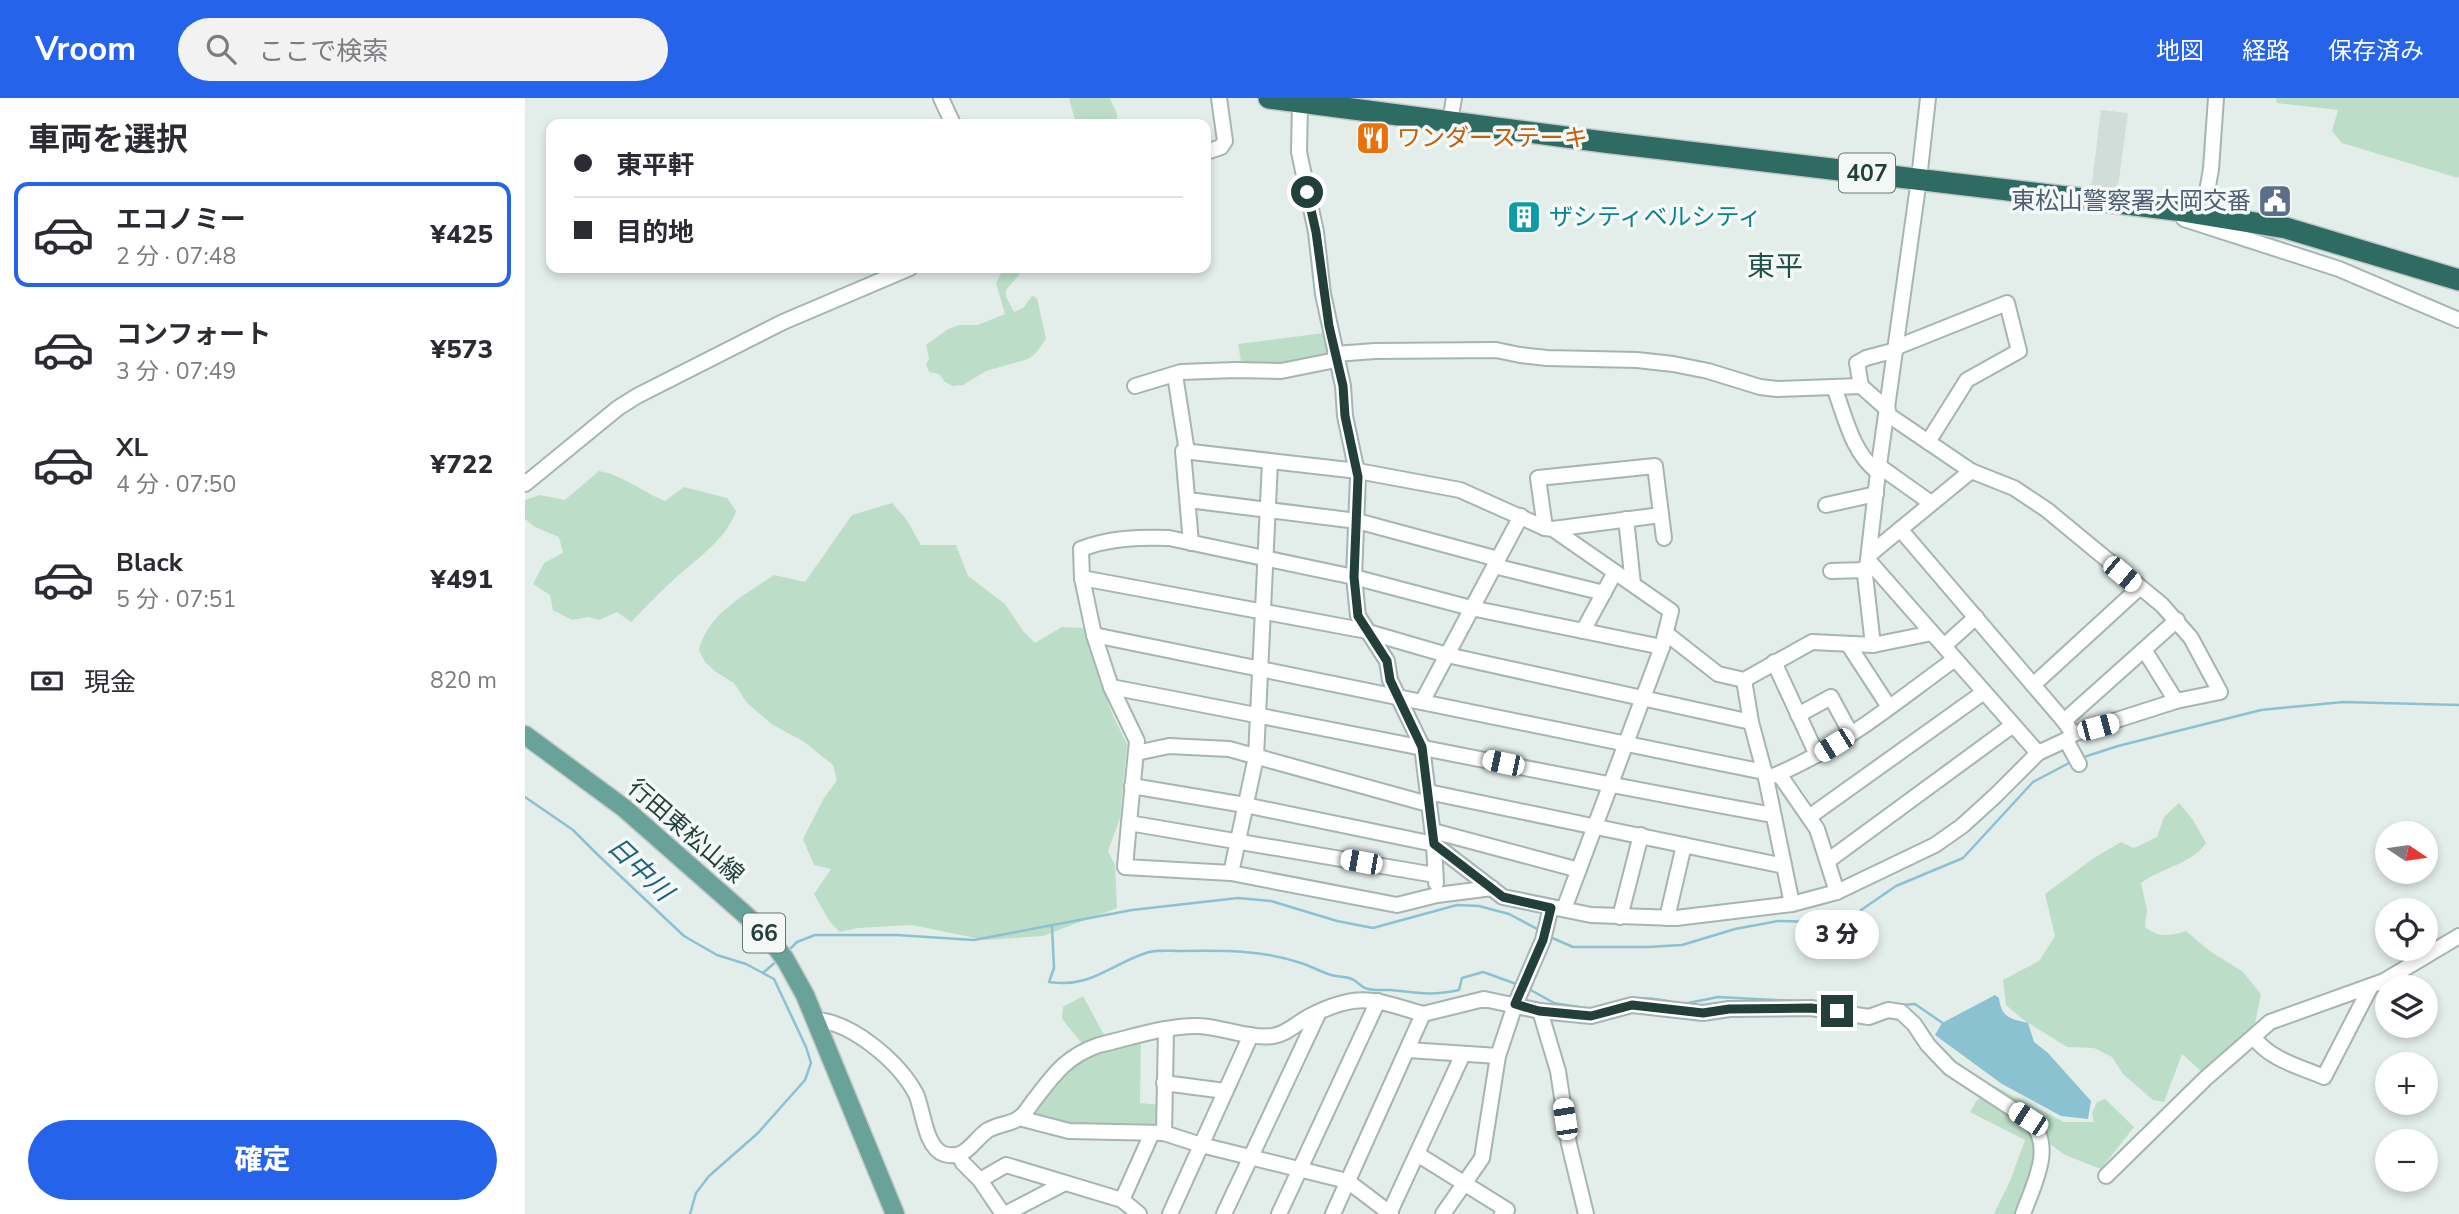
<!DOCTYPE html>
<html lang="ja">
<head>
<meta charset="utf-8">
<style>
  body { margin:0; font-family:"Nunito Sans","Noto Sans JP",sans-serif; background:#f2f2f3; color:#2b2b33; height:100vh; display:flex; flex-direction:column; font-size:26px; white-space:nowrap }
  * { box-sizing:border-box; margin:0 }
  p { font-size:23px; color:#7c7c81 }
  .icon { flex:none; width:38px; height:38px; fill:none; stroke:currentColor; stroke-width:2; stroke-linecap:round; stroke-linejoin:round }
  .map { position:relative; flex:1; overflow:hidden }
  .panel { display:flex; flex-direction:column; background:#fff; width:525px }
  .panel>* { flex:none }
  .banner { position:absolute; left:21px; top:21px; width:665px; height:154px; border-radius:14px; box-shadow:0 4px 10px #0003; display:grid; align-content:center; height:154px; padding:0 28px; background:#fff }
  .needle { width:46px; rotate:103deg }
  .buttons { position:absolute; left:1850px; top:723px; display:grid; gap:14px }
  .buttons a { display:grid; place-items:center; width:63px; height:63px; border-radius:50%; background:#fff; box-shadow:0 4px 10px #0003; font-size:35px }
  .end { position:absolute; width:32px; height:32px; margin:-16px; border:9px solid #233f39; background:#fff; box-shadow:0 0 0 4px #fff }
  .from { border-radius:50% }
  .bubble { position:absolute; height:49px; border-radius:24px; background:#fff; box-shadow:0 4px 10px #0003; font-size:23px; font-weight:800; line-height:49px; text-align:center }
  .car { position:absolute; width:21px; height:42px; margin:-21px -10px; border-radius:9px; box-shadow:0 0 5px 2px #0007; background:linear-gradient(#fff 24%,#345 0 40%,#fff 0 76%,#345 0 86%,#fff 0) }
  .banner b { display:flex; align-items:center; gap:24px; height:66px; font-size:26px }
  .banner b+b { border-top:2px solid #e1e1e2 }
  .banner i { width:18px; height:18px; background:#2b2b33 }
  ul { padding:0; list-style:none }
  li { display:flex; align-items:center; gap:21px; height:105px; margin:0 14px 10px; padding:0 14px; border:4px solid transparent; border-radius:14px }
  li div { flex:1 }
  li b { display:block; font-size:26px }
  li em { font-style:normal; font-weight:800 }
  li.active { border-color:#2563eb }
  li>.icon { width:63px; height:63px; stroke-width:1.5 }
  h2 { padding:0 28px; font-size:32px; line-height:84px }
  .pay { display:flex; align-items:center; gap:18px; height:77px; padding:0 28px; font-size:26px }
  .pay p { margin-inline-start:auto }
  .action { display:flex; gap:14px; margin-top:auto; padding:14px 28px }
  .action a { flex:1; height:80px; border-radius:42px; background:#2563eb; color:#fff; font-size:28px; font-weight:800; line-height:80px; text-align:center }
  header { display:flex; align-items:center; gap:42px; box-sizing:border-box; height:98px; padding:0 35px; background:#2563eb; color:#fff }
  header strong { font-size:33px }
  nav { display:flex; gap:38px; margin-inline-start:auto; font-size:24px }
  .search { width:490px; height:63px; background:#f2f2f3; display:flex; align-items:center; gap:18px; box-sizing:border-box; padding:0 24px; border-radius:38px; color:#7c7c81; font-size:26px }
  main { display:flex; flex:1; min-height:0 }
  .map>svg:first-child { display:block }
</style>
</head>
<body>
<header>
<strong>Vroom</strong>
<div class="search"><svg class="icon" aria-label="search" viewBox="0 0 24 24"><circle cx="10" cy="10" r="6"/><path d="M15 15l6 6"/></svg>ここで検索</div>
<nav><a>地図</a><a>経路</a><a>保存済み</a></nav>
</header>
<main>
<section class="panel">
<h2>車両を選択</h2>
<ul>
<li class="active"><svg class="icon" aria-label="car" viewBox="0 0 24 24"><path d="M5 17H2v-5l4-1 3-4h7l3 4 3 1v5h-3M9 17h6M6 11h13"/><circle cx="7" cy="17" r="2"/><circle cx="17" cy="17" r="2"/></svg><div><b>エコノミー</b><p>2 分 · 07:48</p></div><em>¥425</em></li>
<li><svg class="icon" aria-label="car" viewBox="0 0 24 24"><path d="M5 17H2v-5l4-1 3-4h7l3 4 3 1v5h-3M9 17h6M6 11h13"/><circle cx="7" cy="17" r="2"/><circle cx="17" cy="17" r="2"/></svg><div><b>コンフォート</b><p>3 分 · 07:49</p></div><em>¥573</em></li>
<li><svg class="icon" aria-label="car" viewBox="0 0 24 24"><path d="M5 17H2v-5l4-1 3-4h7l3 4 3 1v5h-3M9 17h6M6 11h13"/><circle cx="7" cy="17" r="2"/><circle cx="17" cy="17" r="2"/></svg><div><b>XL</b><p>4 分 · 07:50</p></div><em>¥722</em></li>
<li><svg class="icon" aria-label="car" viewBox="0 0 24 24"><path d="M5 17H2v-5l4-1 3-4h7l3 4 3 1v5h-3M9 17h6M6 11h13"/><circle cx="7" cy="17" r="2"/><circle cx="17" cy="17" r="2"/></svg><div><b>Black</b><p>5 分 · 07:51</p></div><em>¥491</em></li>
</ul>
<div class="pay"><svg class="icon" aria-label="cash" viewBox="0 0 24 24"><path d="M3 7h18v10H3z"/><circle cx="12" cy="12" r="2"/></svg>現金<p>820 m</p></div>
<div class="action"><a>確定</a></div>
</section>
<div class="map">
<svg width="1934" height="1116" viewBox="0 0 1934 1116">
  <rect width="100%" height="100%" fill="#e3ede9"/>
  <path fill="#d1ddd8" d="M1576,12l27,3 -11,81 -26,-3z"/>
  <g fill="#bcdec8">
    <path d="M544,0h41c3,11 11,14 5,26h-39z"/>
    <path d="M1751,0h183v77l-1,3 -116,-35 -10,-12 6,-21 -61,-7z"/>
    <path d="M479,170h21l-19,22v7l8,15 9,-4 9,-12 5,2 9,41 -11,15 -7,5 -42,12 -23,14 -10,1 -8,-4 -6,-8 -10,-2 -3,-8 3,-5 -3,-14 22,-16 12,-4h18l27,-11 -9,-31z"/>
    <path d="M799,235l6,23 -51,9 -37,2 -4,-23z"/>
    <path d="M74,373c24,4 43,21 66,30l19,-14 43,11 9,13c-11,31 -43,50 -66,72 -14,13 -26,26 -39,39l-14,-10 -18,8 -11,-3 -16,3 -19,-10 -3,-15 -17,-11 11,-21 19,-10 -4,-16 -24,-10 -10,-8v-19l15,-5 25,5z"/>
    <path d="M367,405l14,16 15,26h35l12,31 37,28 18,27 12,12 27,-16 21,1 30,88 14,28 -7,74 -12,33 7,14 2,43 -74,28 -58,4 -73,-15 -54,3 -18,4 -10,-10 -16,-28 17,-25 -17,-4 -11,-26 21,-41 13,-18 -4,-15 -30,-24 -30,-16 -26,-22 -13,-20 -18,-11 -11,-10 -6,-12c9,-37 46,-55 75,-75l31,7 47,-67z"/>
    <path d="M1654,705l14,17 13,23c-14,21 -45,25 -65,40l6,27 -2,17c14,11 24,9 41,4l25,21 31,19 19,23 -8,39 -52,38 -19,-17 -18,48 -11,-2 -30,-26 -11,-17 -18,-9 -27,-1 -42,-26 -19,-16 -3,-25 36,-19 16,-25 -10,-42 49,-36 27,-16 13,6 23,-11 7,-20z"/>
    <path d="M558,898l21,39 -20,11 -22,-27 1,-12z"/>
    <path d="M616,944l-1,61 21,2 -2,23h-86l-44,-12 43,-52 24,-14z"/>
    <path d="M1469,988l70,36h30l-2,-9 5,-11 8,-3 29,28 -33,42 -36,-14 -15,-11 -16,19 -16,51h-24l16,-33 15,-41 -55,-28 7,-12z"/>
  </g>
  <path fill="#8bc2d2" d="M1470,897l4,3c2,19 11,21 29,25l6,19 13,10 44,49 -3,18 -27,-3 -59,-32 -67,-49 7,-12z"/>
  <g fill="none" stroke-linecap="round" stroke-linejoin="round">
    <g stroke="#8bc2d2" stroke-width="2.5">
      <path d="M1556,660l37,-12 143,-36 82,-8 116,3"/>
      <path d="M0,699l48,33 25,25 86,81 33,19 29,9 28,15 32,68 5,16 -6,17 -47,53 -49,43 -13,17 -6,21"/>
      <path d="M527,828l2,42 -5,14c41,6 58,-15 94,-28 12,-5 25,-3 37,-3 40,-1 83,-1 121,12 10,3 20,9 30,12 6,2 14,1 21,4 5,2 8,7 13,9 7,3 18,2 26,2 27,3 42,6 68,0l3,-12 21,-6 36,13"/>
      <path d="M1025,839l23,10h74l35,-2 53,-16 43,-8 45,1 25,-3 48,-33 67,-28 70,-76 38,-20"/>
      <path d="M264,852l8,-8 18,-7h81l78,5 158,-30 106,-12 33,3 66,20 36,7 84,-23 22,1 30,8 32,17"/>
      <path d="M238,875l16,-14"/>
      <path d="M1004,891l25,14 37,6"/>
      <path d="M1158,906l35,-7 79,4"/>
      <path d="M1082,907c24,-9 45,-8 69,-2"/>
      <path d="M1376,907l14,-1 29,20"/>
    </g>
    <g stroke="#a6b5b1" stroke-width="18">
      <g id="minor">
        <path d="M416,0l12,26"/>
        <path d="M1403,0l-9,81 -41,293 -10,88 170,193"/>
        <path d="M775,6l-1,48 17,80 7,62 20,92 2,30 13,61 -4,100 4,39 29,45 3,19 32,66 12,98 69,53 88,18 85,3 116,-14 45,-12 98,-47 27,-19 33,-30 43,-43 28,-13 7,-6 103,-33 44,-9 -29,-54 -29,-33 -115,-95 -33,-22 -43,-17 -84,-57"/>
        <path d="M925,23l4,-23"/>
        <path d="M681,54l15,-5 4,-6 -6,-43"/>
        <path d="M1678,116l8,-45 5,-71"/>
        <path d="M1659,121l155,50 120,51"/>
        <path d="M1372,249l110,-44 12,48 -52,29 -39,62"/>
        <path d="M810,256l40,-3 121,-1 24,5 27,3 90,2 36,4 35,7 52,16 17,2 84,-3 27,24"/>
        <path d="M650,277l12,77"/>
        <path d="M610,288l46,-14 55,-2 45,1 55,-11"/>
        <path d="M1336,288l-4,-23 9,-5 30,-8"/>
        <path d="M1309,289c11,29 18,66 44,85"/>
        <path d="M1354,368l52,37"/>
        <path d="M0,386l93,-76 19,-12 146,-74 127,-54"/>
        <path d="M663,402l169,21 141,38"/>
        <path d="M1301,407l50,-11"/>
        <path d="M1101,421l7,65"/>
        <path d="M1020,430l-7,-50 117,-12 9,72"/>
        <path d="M1028,431l108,-14"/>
        <path d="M1375,431l164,192"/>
        <path d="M666,445l-8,-92 175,20 102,19 85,38 8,1 118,82 -9,36 -98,262"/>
        <path d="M1344,457l102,-84"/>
        <path d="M1343,462l-3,15 8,70"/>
        <path d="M969,468l110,27"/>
        <path d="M1306,473l35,-1"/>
        <path d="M557,480l285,53"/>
        <path d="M1058,533l32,-59"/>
        <path d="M843,534l79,23 304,67"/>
        <path d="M1142,536l51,40 26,6 68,-38 61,3 59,-12"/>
        <path d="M569,537l670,137"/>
        <path d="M1323,546l41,63"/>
        <path d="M1419,548l32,-29"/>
        <path d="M1620,553l31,50"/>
        <path d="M1249,564l43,93"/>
        <path d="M1219,582l7,42 15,56 26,126"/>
        <path d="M1508,587l106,-97"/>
        <path d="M586,589c221,42 441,88 662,128"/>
        <path d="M897,604l99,-186"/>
        <path d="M1273,617l33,-18 20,37"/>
        <path d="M1544,630l-5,-7 113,-101"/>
        <path d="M1541,642l13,24"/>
        <path d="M611,655l33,-7 60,3 199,55"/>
        <path d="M1254,676l38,55 20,63"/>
        <path d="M1241,680c12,-3 23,-9 35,-15 55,-27 104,-68 154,-104"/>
        <path d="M607,688l113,19 189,39 2,39"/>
        <path d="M903,694l356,74"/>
        <path d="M1284,719l175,-125"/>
        <path d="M604,725l-4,44 106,6 166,32 40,-10 55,-7"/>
        <path d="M908,733l146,39"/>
        <path d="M1304,762l184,-135"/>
        <path d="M706,775l25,-116 14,-295"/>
        <path d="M910,777l-306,-52 8,-82 -26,-54 -17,-52 -12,-57 -1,-29c28,-11 58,-12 88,-11l185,39 117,31 191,39"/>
        <path d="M1095,819l21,-82"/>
        <path d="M1142,820l17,-73"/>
        <path d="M1015,913l18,60 11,73 17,70"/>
        <path d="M898,916l61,-15 56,12 51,5 41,-11 71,8 26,-4 82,-1 58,9 19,-7 13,2 13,12 14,21 22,23 78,51c28,26 6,64 -5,95"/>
        <path d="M291,922c36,2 83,42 100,74 7,15 9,54 28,60 22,7 30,-15 44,-24 9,-5 21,-6 30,-11 7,-4 12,-14 17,-20 20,-26 32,-43 64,-54 31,-7 67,-20 100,-19 24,1 49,13 74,10 14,-2 25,-14 37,-20 49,-25 65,-16 113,-2l-90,200"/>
        <path d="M1729,939c14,22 47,30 70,40l47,-91"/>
        <path d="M883,952l90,6 17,-51 28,-65 8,-33"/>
        <path d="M639,985l61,8"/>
        <path d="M494,1020l50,13 95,2 37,12 142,35 11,6 37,28"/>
        <path d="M639,1035l2,-103"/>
        <path d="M892,1056l90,56 -5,4"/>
        <path d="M434,1057l4,8 17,17 23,34"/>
        <path d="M1581,1078l100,-98 64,-56 114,-41 75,-45"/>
        <path d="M455,1082l26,-15 116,35 17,14"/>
        <path d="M597,1102l30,-67"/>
        <path d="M480,1116l60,-31"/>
        <path d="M645,1116l81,-179"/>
        <path d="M699,1116l95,-202"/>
        <path d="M754,1116l99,-213"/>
        <path d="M864,1116l74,-160"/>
        <path d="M918,1116l39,-56 16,-102"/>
      </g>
    </g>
    <g stroke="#c1c9c8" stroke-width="21">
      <path id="major" d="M0,637l99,73 125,110 20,20 16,21 20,36 90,219"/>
    </g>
    <g stroke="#c1c9c8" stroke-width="24">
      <path id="highway" d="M744,0l335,44 572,68 110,18 173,52"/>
    </g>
    <use href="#minor" stroke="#fff" stroke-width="14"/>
    <use href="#major" stroke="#68a298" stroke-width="18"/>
    <use href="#highway" stroke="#2e6b63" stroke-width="21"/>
  </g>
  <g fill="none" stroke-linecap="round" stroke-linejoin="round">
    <path stroke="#233f39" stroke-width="9" d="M782,94l9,40 13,94 14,60 2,30 13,61 -4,100 4,39 29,45 3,19 32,67 12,97 69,53 48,11 -8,32 -28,64 24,7 52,5 41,-11 71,8 26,-4 82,-1 26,3"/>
  </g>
  <defs>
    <g id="restaurant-square" transform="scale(1.75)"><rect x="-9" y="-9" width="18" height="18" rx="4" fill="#e8710a" stroke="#f4f9f7"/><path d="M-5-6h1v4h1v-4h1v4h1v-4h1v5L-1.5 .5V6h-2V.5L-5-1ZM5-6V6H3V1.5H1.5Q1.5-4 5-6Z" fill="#fff"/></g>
    <g id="civic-square" transform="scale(1.75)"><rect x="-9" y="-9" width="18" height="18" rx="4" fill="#5c6f8a" stroke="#f4f9f7"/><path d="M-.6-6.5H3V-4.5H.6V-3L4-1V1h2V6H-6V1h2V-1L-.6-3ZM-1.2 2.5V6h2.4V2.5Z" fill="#fff"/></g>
    <g id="building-square" transform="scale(1.75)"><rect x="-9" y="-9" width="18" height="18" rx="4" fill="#0f9aa8" stroke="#f4f9f7"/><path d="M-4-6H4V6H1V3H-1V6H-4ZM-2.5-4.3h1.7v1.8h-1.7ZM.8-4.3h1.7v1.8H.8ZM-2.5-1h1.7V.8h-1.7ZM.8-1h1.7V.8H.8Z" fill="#fff"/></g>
  </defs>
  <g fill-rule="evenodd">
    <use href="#restaurant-square" x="848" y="40"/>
    <use href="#civic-square" x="1750" y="103"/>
    <use href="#building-square" x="999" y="119"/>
  </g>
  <g text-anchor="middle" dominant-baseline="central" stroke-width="7" stroke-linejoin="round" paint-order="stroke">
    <g fill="#f4f9f7" stroke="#627772" stroke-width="2">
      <rect x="1314" y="55.5" width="56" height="39" rx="5"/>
      <rect x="218" y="815.5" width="42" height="39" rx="5"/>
    </g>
    <g font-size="23" font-weight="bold" fill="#233f39">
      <text x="1342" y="75">407</text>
      <text x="239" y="835">66</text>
    </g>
    <g font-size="24" fill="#c56008" stroke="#f4f9f7" text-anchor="start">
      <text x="872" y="40">ワンダーステーキ</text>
    </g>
    <g font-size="24" fill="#4e5e75" stroke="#f4f9f7" text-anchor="end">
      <text x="1726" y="103">東松山警察署大岡交番</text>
    </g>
    <g font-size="24" fill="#0d838f" stroke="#f4f9f7" text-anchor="start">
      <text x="1024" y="119">ザシティベルシティ</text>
    </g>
    <g font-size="24" fill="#233f39" stroke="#f4f9f7">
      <text transform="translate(161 733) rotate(41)">行田東松山線</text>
    </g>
    <g font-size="26" font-style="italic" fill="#1c647b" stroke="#f4f9f7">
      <text transform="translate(115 771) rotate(44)">日中川</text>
    </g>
    <g font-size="28" fill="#1e5148" stroke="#f4f9f7">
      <text x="1250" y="169">東平</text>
    </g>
  </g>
</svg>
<div class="buttons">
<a><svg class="needle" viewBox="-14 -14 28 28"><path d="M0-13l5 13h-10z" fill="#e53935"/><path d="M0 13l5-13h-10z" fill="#7c7c81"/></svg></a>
<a><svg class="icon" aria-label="locate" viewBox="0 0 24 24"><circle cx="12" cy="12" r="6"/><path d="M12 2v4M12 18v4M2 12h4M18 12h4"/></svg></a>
<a><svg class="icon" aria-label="layers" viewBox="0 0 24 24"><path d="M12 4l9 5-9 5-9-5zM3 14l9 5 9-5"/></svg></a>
<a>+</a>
<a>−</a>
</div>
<i class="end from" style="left:782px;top:94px"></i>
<i class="end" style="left:1312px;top:913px"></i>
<div class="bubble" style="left:1270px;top:812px;width:84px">3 分</div>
<i class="car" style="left:1597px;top:476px;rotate:130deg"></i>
<i class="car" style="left:1573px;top:629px;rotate:75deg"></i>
<i class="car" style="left:1309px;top:647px;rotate:238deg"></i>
<i class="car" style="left:978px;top:665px;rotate:282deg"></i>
<i class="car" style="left:836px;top:764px;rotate:280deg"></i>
<i class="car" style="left:1040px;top:1021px;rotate:351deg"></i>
<i class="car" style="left:1503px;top:1021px;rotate:303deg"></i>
<div class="banner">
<b><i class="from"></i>東平軒</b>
<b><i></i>目的地</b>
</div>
</div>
</main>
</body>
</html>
